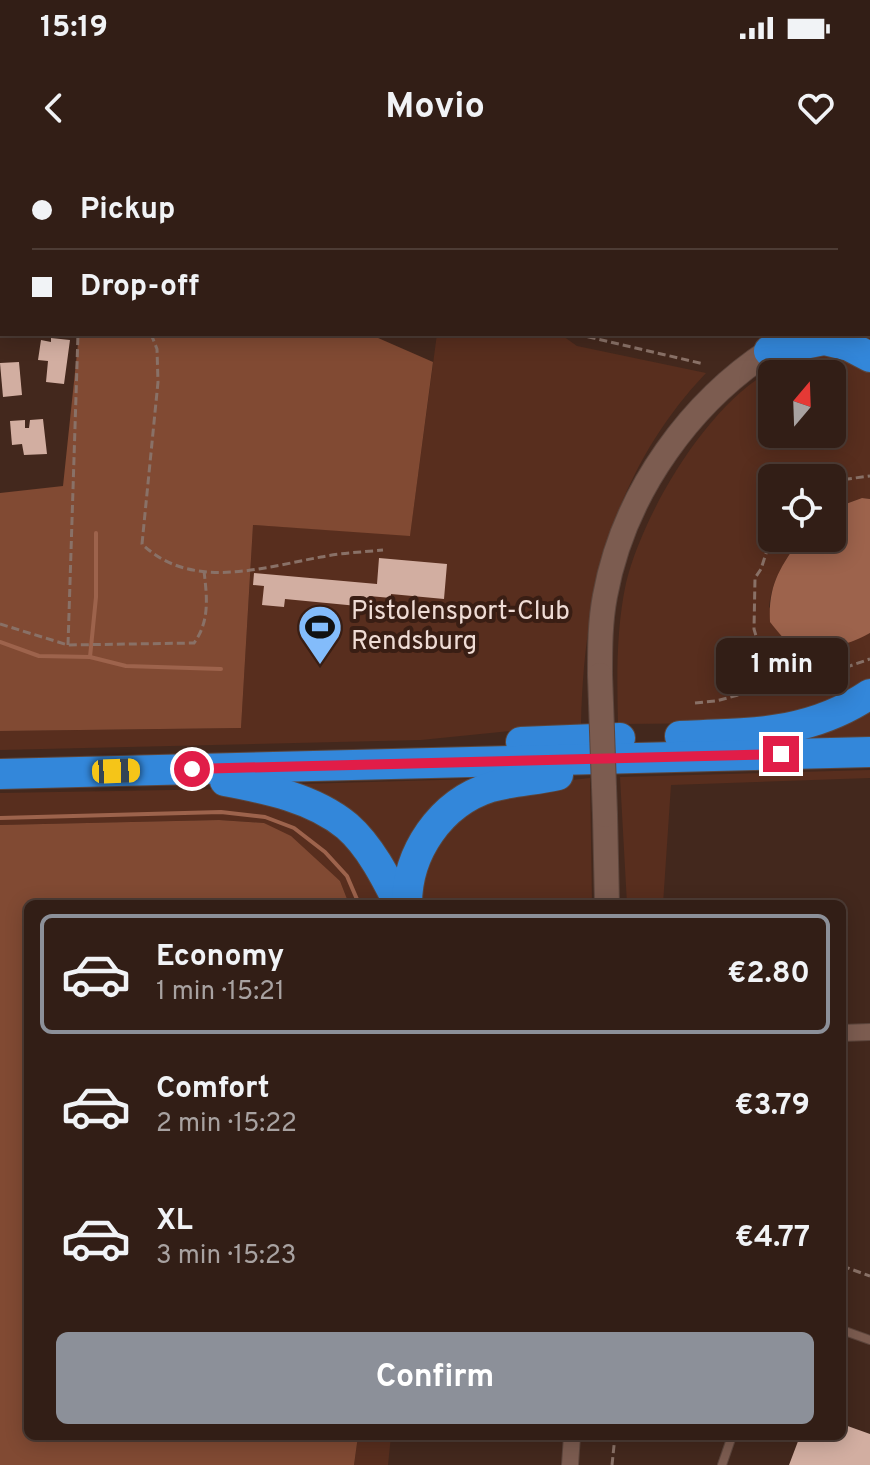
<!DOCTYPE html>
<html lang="en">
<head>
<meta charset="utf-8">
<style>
  body { margin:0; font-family:Overpass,sans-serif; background:#3a271f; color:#f1f3f6; height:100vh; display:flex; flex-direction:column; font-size:30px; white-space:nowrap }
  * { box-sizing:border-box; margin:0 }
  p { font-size:26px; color:#a8a2a1 }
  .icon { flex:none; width:44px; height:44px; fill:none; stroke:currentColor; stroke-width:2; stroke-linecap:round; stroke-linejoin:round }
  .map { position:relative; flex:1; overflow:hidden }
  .drawer { position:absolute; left:24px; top:740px; width:822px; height:540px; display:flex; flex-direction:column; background:#321e16; border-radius:12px; box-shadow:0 4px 20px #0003,0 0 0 2px #4d3c35 }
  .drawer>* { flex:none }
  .banner { position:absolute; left:0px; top:0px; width:870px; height:176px; box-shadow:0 4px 20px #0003,0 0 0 2px #4d3c35; display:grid; align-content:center; height:176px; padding:0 32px; background:#321e16 }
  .needle { width:52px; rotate:19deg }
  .tools { position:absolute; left:758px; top:200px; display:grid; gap:16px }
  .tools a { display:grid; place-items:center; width:88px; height:88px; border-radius:12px; background:#321e16; box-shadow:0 4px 20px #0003,0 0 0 2px #4d3c35; font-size:40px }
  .end { position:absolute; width:36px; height:36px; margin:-18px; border:10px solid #e11d48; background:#fff; box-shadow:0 0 0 4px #fff }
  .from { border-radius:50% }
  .bubble { position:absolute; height:56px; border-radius:12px; background:#321e16; box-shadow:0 4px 20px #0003,0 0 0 2px #4d3c35; font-size:26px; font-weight:700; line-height:56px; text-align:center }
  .car { position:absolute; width:24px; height:48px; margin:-24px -12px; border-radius:10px; box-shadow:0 0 6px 2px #0007; background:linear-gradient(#f5c518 24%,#345 0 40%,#f5c518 0 76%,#345 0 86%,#f5c518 0) }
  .banner b { display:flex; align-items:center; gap:28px; height:76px; font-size:30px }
  .banner b+b { border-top:2px solid #4d3c35 }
  .banner i { width:20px; height:20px; background:#f1f3f6 }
  ul { padding:14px 0 0; list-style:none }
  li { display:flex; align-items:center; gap:24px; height:120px; margin:0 16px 12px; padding:0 16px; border:4px solid transparent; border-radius:12px }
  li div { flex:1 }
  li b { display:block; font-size:30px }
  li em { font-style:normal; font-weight:700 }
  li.selected { border-color:#8c9099 }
  li>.icon { width:72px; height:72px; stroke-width:1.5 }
  .primary-button { display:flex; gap:16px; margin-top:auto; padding:16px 32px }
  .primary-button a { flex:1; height:92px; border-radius:12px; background:#8c9099; color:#fff; font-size:32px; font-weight:700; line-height:92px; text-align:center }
  .status { display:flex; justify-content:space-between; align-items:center; height:56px; padding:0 40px; background:#321e16; direction:ltr }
  .status svg { height:22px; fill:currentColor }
  header { display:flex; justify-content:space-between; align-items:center; height:104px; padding:0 32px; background:#321e16; font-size:36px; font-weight:700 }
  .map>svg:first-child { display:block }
</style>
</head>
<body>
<div class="status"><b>15:19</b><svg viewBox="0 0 49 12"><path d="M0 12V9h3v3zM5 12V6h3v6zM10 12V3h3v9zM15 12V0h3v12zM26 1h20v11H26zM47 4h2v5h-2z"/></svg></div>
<header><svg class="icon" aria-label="back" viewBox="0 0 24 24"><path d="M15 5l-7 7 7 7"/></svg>Movio<svg class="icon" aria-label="heart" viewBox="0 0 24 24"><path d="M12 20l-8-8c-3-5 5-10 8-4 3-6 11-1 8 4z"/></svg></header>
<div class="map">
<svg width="870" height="1305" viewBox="0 0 870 1305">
  <rect width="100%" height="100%" fill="#43281d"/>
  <g fill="#582e1e" fill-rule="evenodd">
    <path d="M437,174h123l17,12 129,27c-93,98 -122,219 -125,351l-160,16 -421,10v-19l241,-3 12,-203 157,10z"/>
    <path d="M838,195l32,13v131l-8,-1 -30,11v-31h-60v60h29c-16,22 -29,41 -32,69l33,43 27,-2 41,-15v49l-42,24 -89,17 -121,1c-1,-47 -2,-94 8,-141 17,-69 78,-173 141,-210 22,-13 46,-16 71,-18zM772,214h60v60h-60z"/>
    <path d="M870,543v37l-123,2z"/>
    <path d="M870,610v8l-199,7 -8,119h-36l-7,-127z"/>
    <path d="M590,618l2,126h-173l5,-42 41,-54 80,-25z"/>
    <path d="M474,619l-73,107 -100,-102z"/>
    <path d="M230,629l46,9 73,45 37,61h-37l-9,-23 -76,-58 -45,-3 -219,5v-32z"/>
    <path d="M358,1276h33l-3,29h-34z"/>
  </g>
  <g fill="#814a33">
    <path d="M79,174h290l64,28 -23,174 -157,-11 -12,203 -241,3v-238l63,-7z"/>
    <path d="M219,660l45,3 27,13 49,45 9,23h-321v532h330l-4,29h-354v-640z"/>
  </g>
  <path fill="#9d634c" d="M862,338l8,1v134c-15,9 -55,23 -72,15 -12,-5 -20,-16 -28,-26 -2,-37 10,-55 31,-84h31v-29z"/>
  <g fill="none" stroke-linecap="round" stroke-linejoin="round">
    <g stroke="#9d634c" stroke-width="4">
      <path d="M0,482l39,14 51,1 6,-60v-64"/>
      <path d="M90,497l36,9 95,3"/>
      <path d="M0,658l221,-6 44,5 29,11 31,24 22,24 12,28"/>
    </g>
  </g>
  <g fill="#d2aea1">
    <path d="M51,178l19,2 -6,44 -18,-2 2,-21 -10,-1 3,-20 10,2z"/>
    <path d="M19,202l3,33 -19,2 -3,-34z"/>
    <path d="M43,259l4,35 -23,1 -2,-11 -10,1 -2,-24 15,-1v8h4l1,-8z"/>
    <path d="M379,398l68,6 -3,35 -53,-5v4l-22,-2 -1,11 -83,-8 -1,8 -22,-2 2,-19 -11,-1 1,-12 123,11z"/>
    <path d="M842,1264l28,10v31h-81l11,-29h42z"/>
  </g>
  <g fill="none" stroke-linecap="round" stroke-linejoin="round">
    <g stroke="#5c453c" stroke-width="10">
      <g id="lane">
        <path d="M842,1170l28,10"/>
        <path d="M722,1305l10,-29"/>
      </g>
    </g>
    <g stroke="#5c453c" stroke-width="18">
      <g id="street">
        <path d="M313,0l7,2"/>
        <path d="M842,873l28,-1"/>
        <path d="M570,1305l2,-29"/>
      </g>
    </g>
    <g stroke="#5c453c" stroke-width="26">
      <g id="secondary">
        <path d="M600,515c0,-27 0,-53 5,-79 19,-104 87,-199 177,-253"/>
        <path d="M605,655l2,89"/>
      </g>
    </g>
    <g stroke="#5c453c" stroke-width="32">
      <g id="highway">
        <path d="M868,146l2,4"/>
        <path d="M769,191l55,-11 25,6 21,11"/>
        <path d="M680,576c71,-3 129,-1 190,-42"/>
        <path d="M521,582l99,-4"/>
        <path d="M0,614l870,-22"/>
        <path d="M225,621c42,8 88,17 122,45 23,20 39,52 52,78"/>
        <path d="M407,744c0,-51 33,-101 84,-117 22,-6 45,-7 67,-12"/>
      </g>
    </g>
    <g stroke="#897167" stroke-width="3" stroke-dasharray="8 4" stroke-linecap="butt">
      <path d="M90,2l1,-2"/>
      <path d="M766,2l3,-2"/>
      <path d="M868,109l2,1"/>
      <path d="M0,166h2"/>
      <path d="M151,174l6,15 1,33 -16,162c49,47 119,24 179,13 20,-4 41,-5 62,-7"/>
      <path d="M576,174l128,30"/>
      <path d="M832,321l38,-5"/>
      <path d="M772,375l-11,34 -6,9 -1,51 6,21 10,15 16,13"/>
      <path d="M0,464l68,21 126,-2c16,-22 13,-46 10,-72"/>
      <path d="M68,485l10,-311"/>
      <path d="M695,543l21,-2 64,-17 6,-6c28,2 57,-10 84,-19"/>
      <path d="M842,1106l28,10"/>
      <path d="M612,1305l3,-29"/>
    </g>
    <use href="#lane" stroke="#7c5c50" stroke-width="8"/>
    <use href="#street" stroke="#7c5c50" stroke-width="16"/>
    <use href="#secondary" stroke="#7c5c50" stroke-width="24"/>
    <use href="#highway" stroke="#3387da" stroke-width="30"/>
    <g stroke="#5c453c" stroke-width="26" stroke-linecap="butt">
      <path id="secondary-bridge" d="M600,515l5,140"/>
    </g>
    <use href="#secondary-bridge" stroke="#7c5c50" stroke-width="24"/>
  </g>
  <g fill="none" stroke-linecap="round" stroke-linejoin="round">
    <path stroke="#e11d48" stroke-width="10" d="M192,609l589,-15"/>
  </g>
  <defs>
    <g id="stadium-pin" transform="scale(2.3)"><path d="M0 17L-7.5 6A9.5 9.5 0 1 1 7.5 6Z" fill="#83bcfb" stroke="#391e14"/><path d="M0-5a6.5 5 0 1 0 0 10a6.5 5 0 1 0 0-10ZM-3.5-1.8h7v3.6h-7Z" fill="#111"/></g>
  </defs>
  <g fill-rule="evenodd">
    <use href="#stadium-pin" x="320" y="467"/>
  </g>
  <g text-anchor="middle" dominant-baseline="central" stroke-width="8" stroke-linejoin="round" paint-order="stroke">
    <g font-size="26" fill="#efdcd5" stroke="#391e14" text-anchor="start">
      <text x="351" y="452">Pistolensport-Club<tspan x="351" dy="30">Rendsburg</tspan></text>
    </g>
  </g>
</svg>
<div class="tools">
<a><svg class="needle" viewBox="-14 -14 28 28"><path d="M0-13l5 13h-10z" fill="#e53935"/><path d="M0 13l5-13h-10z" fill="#a8a2a1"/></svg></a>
<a><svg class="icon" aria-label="locate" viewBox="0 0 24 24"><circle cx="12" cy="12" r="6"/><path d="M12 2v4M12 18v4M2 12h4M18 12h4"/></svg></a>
</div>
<i class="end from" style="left:192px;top:609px"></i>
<i class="end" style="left:781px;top:594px"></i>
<div class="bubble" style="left:716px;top:478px;width:132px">1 min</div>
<i class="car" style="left:116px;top:611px;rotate:88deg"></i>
<div class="banner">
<b><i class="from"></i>Pickup</b>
<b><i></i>Drop-off</b>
</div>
<section class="drawer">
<ul>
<li class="selected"><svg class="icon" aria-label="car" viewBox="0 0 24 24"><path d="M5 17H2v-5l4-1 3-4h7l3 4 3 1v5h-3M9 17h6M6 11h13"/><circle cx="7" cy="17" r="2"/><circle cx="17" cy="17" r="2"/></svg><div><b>Economy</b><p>1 min · 15:21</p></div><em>€2.80</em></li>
<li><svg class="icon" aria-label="car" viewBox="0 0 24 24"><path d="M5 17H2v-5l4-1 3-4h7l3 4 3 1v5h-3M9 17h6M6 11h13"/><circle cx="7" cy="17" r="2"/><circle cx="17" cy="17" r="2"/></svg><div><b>Comfort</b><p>2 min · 15:22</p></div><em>€3.79</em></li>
<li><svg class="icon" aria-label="car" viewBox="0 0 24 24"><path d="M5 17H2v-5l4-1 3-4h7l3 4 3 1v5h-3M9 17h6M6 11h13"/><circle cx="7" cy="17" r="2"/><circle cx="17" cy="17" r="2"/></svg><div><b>XL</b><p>3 min · 15:23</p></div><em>€4.77</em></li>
</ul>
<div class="primary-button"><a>Confirm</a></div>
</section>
</div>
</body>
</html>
